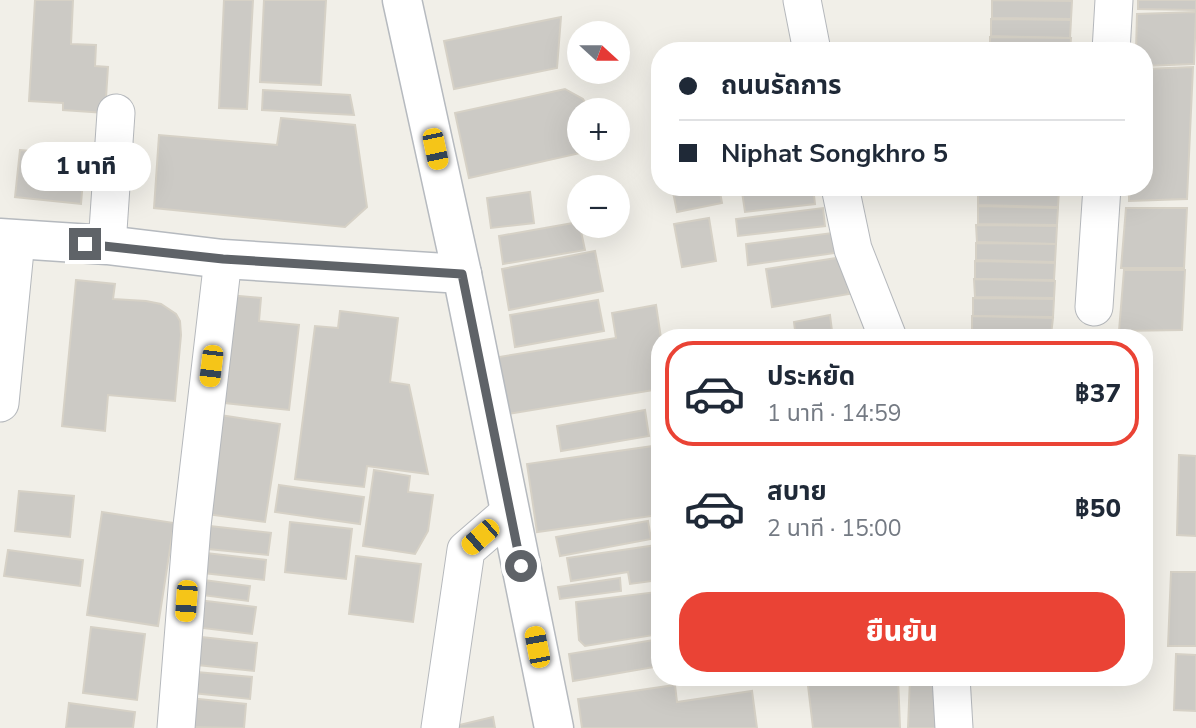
<!DOCTYPE html>
<html lang="th">
<head>
<meta charset="utf-8">
<style>
  body { margin:0; font-family:"Nunito Sans","Noto Sans Thai",sans-serif; background:#f6f6f7; color:#1f2937; height:100vh; display:flex; flex-direction:column; font-size:26px; white-space:nowrap }
  * { box-sizing:border-box; margin:0 }
  p { font-size:23px; color:#747a83 }
  .icon { flex:none; width:38px; height:38px; fill:none; stroke:currentColor; stroke-width:2; stroke-linecap:round; stroke-linejoin:round }
  .map { position:relative; flex:1; overflow:hidden }
  .side { position:absolute; left:651px; top:329px; width:502px; height:357px; display:flex; flex-direction:column; background:#fff; border-radius:28px; box-shadow:0 7px 28px #0002 }
  .side>* { flex:none }
  .top-card { position:absolute; left:651px; top:42px; width:502px; height:154px; border-radius:28px; box-shadow:0 7px 28px #0002; display:grid; align-content:center; height:154px; padding:0 28px; background:#fff }
  .needle { width:46px; rotate:111deg }
  .controls { position:absolute; left:567px; top:21px; display:grid; gap:14px }
  .controls a { display:grid; place-items:center; width:63px; height:63px; border-radius:50%; background:#fff; box-shadow:0 7px 28px #0002; font-size:35px }
  .end { position:absolute; width:32px; height:32px; margin:-16px; border:9px solid #5f6368; background:#fff; box-shadow:0 0 0 4px #fff }
  .from { border-radius:50% }
  .bubble { position:absolute; height:49px; border-radius:24px; background:#fff; box-shadow:0 7px 28px #0002; font-size:23px; font-weight:800; line-height:49px; text-align:center }
  .car { position:absolute; width:21px; height:42px; margin:-21px -10px; border-radius:9px; box-shadow:0 0 5px 2px #0007; background:linear-gradient(#f5c518 24%,#345 0 40%,#f5c518 0 76%,#345 0 86%,#f5c518 0) }
  .top-card b { display:flex; align-items:center; gap:24px; height:66px; font-size:26px }
  .top-card b+b { border-top:2px solid #e0e1e3 }
  .top-card i { width:18px; height:18px; background:#1f2937 }
  ul { padding:12px 0 0; list-style:none }
  li { display:flex; align-items:center; gap:21px; height:105px; margin:0 14px 10px; padding:0 14px; border:4px solid transparent; border-radius:28px }
  li div { flex:1 }
  li b { display:block; font-size:26px }
  li em { font-style:normal; font-weight:800 }
  li.active { border-color:#ea4335 }
  li>.icon { width:63px; height:63px; stroke-width:1.5 }
  .action { display:flex; gap:14px; margin-top:auto; padding:14px 28px }
  .action a { flex:1; height:80px; border-radius:28px; background:#ea4335; color:#fff; font-size:28px; font-weight:800; line-height:80px; text-align:center }
  .map>svg:first-child { display:block }
</style>
</head>
<body>
<div class="map">
<svg width="1196" height="728" viewBox="0 0 1196 728">
  <rect width="100%" height="100%" fill="#f1efe8"/>
  <g fill="#cccac5" stroke="#d6d1c6" stroke-width="2">
    <path d="M35,0h38l-2,44 25,1 -1,21 13,1 -3,46 -42,-3v-7l-34,-2z"/>
    <path d="M224,0h29l-6,109 -28,-1z"/>
    <path d="M264,0h62l-5,85 -61,-3z"/>
    <path d="M992,0l80,1 -1,18 -79,-1z"/>
    <path d="M1138,0h58v10l-58,-1z"/>
    <path d="M1196,12l-2,52 -50,2v-15h-8l1,-37z"/>
    <path d="M561,17l-4,51 -103,21 -10,-48z"/>
    <path d="M991,19l80,1 -1,18 -79,-2z"/>
    <path d="M990,37l81,1 -1,13h-80z"/>
    <path d="M783,44l1,7h-40v-1z"/>
    <path d="M1193,67l-6,132 -58,2v-14h15v-118z"/>
    <path d="M565,89l18,10 6,11h-10v39h10v2l-120,27 -14,-65z"/>
    <path d="M263,90l87,5 4,20 -92,-5z"/>
    <path d="M281,118l74,7 12,82 -22,20 -191,-19 5,-73 118,10z"/>
    <path d="M20,150l65,6 -4,48 -66,-7z"/>
    <path d="M672,187h47l3,16 -45,9z"/>
    <path d="M787,187h26l2,17 -70,8 -3,-20z"/>
    <path d="M979,187h80v2z"/>
    <path d="M978,188l81,1 -1,18 -80,-2z"/>
    <path d="M530,192l4,31 -43,5 -4,-30z"/>
    <path d="M978,206l80,2 -1,17 -79,-1z"/>
    <path d="M823,208l2,18 -87,10 -2,-17z"/>
    <path d="M1126,208h61l-3,60h-63z"/>
    <path d="M709,218l7,43 -34,6 -8,-43z"/>
    <path d="M579,222l6,28 -82,14 -4,-28z"/>
    <path d="M976,225l81,1 -1,18 -79,-2z"/>
    <path d="M832,233l3,20 -87,12 -2,-21z"/>
    <path d="M976,243l80,1 -1,18 -79,-2z"/>
    <path d="M595,251l8,40 -94,19 -7,-41z"/>
    <path d="M843,257l6,37 -77,13 -6,-38z"/>
    <path d="M975,261l80,2 -1,17 -79,-1z"/>
    <path d="M1124,270h61l-3,60 -63,1z"/>
    <path d="M974,279l81,2 -1,17 -79,-1z"/>
    <path d="M76,280l39,4 -2,15 33,2 15,3 15,10 4,7 1,14 -6,66 -67,-6 -3,36 -43,-5z"/>
    <path d="M228,295l33,3 -2,23 40,4 -10,85 -73,-8z"/>
    <path d="M973,298l81,1 -1,18 -80,-1z"/>
    <path d="M598,300l6,31 -89,16 -5,-32z"/>
    <path d="M656,305l5,33h-1v51l-152,25 -9,-57 117,-19 -4,-25z"/>
    <path d="M340,311l58,7 -8,64 19,3 19,89 -61,-8 -3,21 -69,-8 20,-153 23,2z"/>
    <path d="M830,315l2,16 -36,7 -2,-16z"/>
    <path d="M972,316l81,2 -2,17 -79,-1z"/>
    <path d="M645,410l4,26 -88,15 -4,-25z"/>
    <path d="M220,415l60,9 -15,98 -59,-8z"/>
    <path d="M660,445v46h-4l3,24 -122,17 -10,-68z"/>
    <path d="M1179,455l17,1v80l-19,-1z"/>
    <path d="M374,470l36,6 -2,16 25,3 -5,36 -13,23 -52,-8z"/>
    <path d="M279,485l85,12 -4,27 -85,-12z"/>
    <path d="M19,491l55,5 -4,41 -55,-6z"/>
    <path d="M102,512l72,11 -16,103 -71,-11z"/>
    <path d="M648,521l3,18 -91,17 -4,-19z"/>
    <path d="M290,522l62,7 -6,50 -61,-7z"/>
    <path d="M201,525l70,8 -3,22 -70,-7z"/>
    <path d="M657,545l3,35 -30,4 -2,-12 -57,9 -4,-23z"/>
    <path d="M8,550l75,10 -3,26 -76,-10z"/>
    <path d="M197,552l69,8 -2,20 -69,-8z"/>
    <path d="M356,556l65,8 -8,58 -64,-8z"/>
    <path d="M1171,572h25v74h-28z"/>
    <path d="M620,578l1,13 -61,8 -2,-12z"/>
    <path d="M196,579l54,7 -2,15 -54,-7z"/>
    <path d="M656,592l4,24v18l-75,12 -6,-6 -3,-38z"/>
    <path d="M198,600l58,7 -4,27 -58,-7z"/>
    <path d="M91,627l54,7 -8,66 -54,-7z"/>
    <path d="M192,636l65,7 -3,28 -66,-7z"/>
    <path d="M660,639v27l-87,15 -4,-27z"/>
    <path d="M1176,654l20,1v56l-22,-1z"/>
    <path d="M185,671l67,6 -2,22 -67,-7z"/>
    <path d="M807,677h91l2,51h-87z"/>
    <path d="M910,678l28,1 -2,49h-28z"/>
    <path d="M675,685l2,17 75,-11 5,37h-175l-4,-29z"/>
    <path d="M189,698l57,6 -2,24 -57,-1z"/>
    <path d="M69,703l66,9 -2,16h-67z"/>
    <path d="M493,717l2,11h-37l1,-3z"/>
  </g>
  <g fill="none" stroke-linecap="round" stroke-linejoin="round">
    <g stroke="#b5b8bc" stroke-width="39">
      <g id="street">
        <path d="M802,0l10,51"/>
        <path d="M1111,51l3,-51"/>
        <path d="M840,187l13,62 35,89"/>
        <path d="M107,245l9,-132"/>
        <path d="M1094,307l8,-120"/>
        <path d="M0,403l16,-163"/>
        <path d="M951,677l3,51"/>
        <path d="M176,728l16,-202 31,-267"/>
        <path d="M440,728l26,-178 44,-38"/>
      </g>
    </g>
    <g stroke="#b6babf" stroke-width="41">
      <g id="secondary">
        <path d="M402,0l60,274 92,454"/>
        <path d="M0,238l107,7 116,14 239,15"/>
      </g>
    </g>
    <use href="#street" stroke="#fff" stroke-width="37"/>
    <use href="#secondary" stroke="#fff" stroke-width="38"/>
  </g>
  <g fill="none" stroke-linecap="round" stroke-linejoin="round">
    <path stroke="#5f6368" stroke-width="9" d="M85,244l138,15 239,15 59,292"/>
  </g>
</svg>
<div class="controls">
<a><svg class="needle" viewBox="-14 -14 28 28"><path d="M0-13l5 13h-10z" fill="#e53935"/><path d="M0 13l5-13h-10z" fill="#747a83"/></svg></a>
<a>+</a>
<a>−</a>
</div>
<i class="end from" style="left:521px;top:566px"></i>
<i class="end" style="left:85px;top:244px"></i>
<div class="bubble" style="left:21px;top:142px;width:130px">1 นาที</div>
<i class="car" style="left:435px;top:149px;rotate:168deg"></i>
<i class="car" style="left:211px;top:366px;rotate:187deg"></i>
<i class="car" style="left:480px;top:537px;rotate:229deg"></i>
<i class="car" style="left:186px;top:601px;rotate:184deg"></i>
<i class="car" style="left:537px;top:647px;rotate:349deg"></i>
<div class="top-card">
<b><i class="from"></i>ถนนรัถการ</b>
<b><i></i>Niphat Songkhro 5</b>
</div>
<section class="side">
<ul>
<li class="active"><svg class="icon" aria-label="car" viewBox="0 0 24 24"><path d="M5 17H2v-5l4-1 3-4h7l3 4 3 1v5h-3M9 17h6M6 11h13"/><circle cx="7" cy="17" r="2"/><circle cx="17" cy="17" r="2"/></svg><div><b>ประหยัด</b><p>1 นาที · 14:59</p></div><em>฿37</em></li>
<li><svg class="icon" aria-label="car" viewBox="0 0 24 24"><path d="M5 17H2v-5l4-1 3-4h7l3 4 3 1v5h-3M9 17h6M6 11h13"/><circle cx="7" cy="17" r="2"/><circle cx="17" cy="17" r="2"/></svg><div><b>สบาย</b><p>2 นาที · 15:00</p></div><em>฿50</em></li>
</ul>
<div class="action"><a>ยืนยัน</a></div>
</section>
</div>
</body>
</html>
